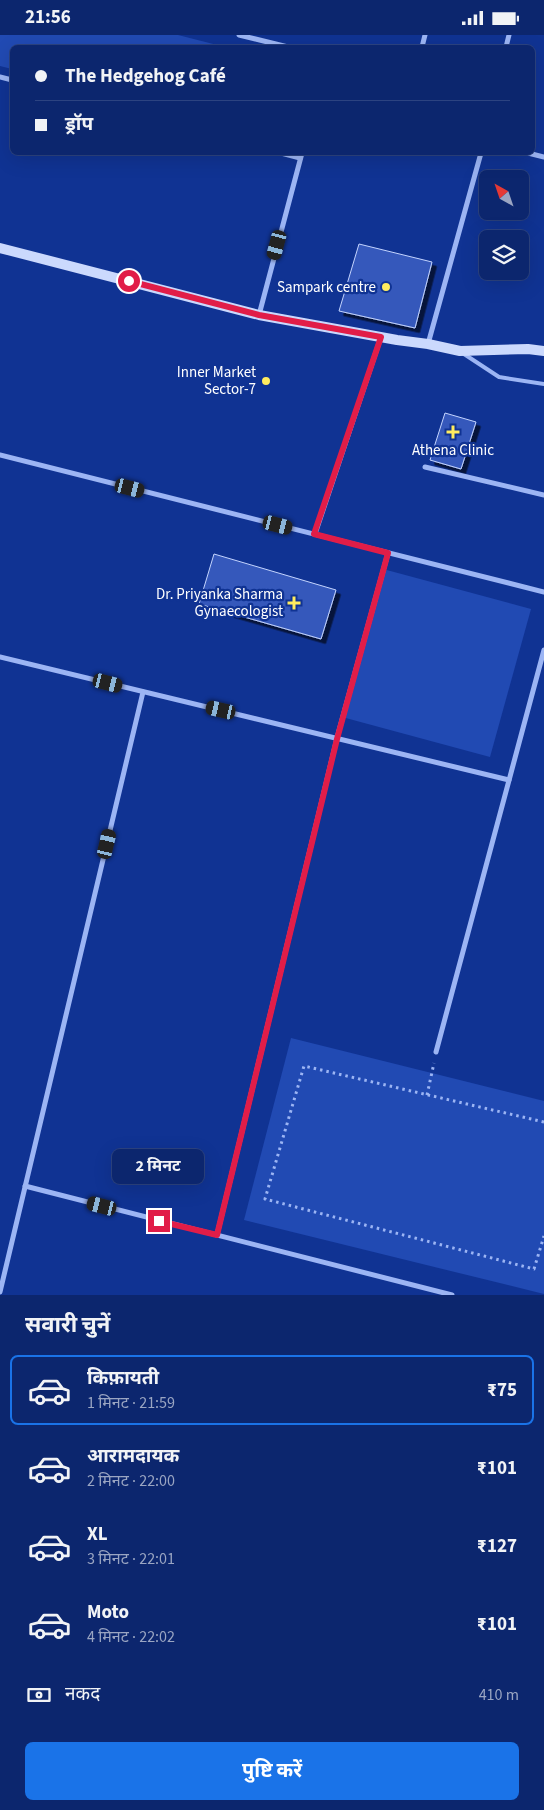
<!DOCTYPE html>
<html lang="hi">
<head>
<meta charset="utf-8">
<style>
  body { margin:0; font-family:"Source Sans 3","Noto Sans Devanagari",sans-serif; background:#152e73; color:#f1f3f6; height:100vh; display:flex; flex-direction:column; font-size:19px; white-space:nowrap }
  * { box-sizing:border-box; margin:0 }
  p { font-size:16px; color:#9aa5c2 }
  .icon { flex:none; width:28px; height:28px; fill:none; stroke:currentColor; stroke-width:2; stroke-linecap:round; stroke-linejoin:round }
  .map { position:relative; height:1260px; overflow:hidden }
  .details { display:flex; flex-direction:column; background:#0c266e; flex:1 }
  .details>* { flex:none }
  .hud { position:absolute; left:10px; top:10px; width:525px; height:110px; border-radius:8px; box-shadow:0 5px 20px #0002,0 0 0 1px #2c4381; display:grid; align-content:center; height:110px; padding:0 25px; background:#0c266e }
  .needle { width:32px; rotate:320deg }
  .buttons { position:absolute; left:479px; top:135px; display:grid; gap:10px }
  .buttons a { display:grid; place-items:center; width:50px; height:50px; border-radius:8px; background:#0c266e; box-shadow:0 5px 20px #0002,0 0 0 1px #2c4381; font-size:25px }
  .end { position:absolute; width:22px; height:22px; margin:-11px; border:6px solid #e11d48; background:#fff; box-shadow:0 0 0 2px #fff }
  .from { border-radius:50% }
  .bubble { position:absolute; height:35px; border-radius:8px; background:#0c266e; box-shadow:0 5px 20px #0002,0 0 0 1px #2c4381; font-size:16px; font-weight:700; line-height:35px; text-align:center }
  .car { position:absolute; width:15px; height:30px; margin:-15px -8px; border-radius:6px; box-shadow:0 0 4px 1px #0007; background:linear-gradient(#222 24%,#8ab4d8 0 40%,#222 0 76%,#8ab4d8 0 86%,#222 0) }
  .hud b { display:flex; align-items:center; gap:18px; height:48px; font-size:19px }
  .hud b+b { border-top:1px solid #2c4381 }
  .hud i { width:12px; height:12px; background:#f1f3f6 }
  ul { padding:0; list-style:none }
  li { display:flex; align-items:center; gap:15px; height:70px; margin:0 10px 8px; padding:0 15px; border:2px solid transparent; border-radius:8px }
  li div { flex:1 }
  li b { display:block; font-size:19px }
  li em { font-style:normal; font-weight:700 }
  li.active { border-color:#1a73e8 }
  li>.icon { width:45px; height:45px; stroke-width:1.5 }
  h2 { padding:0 25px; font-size:22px; line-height:60px }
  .pay { display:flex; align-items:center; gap:12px; height:55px; padding:0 25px; font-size:19px }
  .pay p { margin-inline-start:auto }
  .primary-button { display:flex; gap:10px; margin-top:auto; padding:10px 25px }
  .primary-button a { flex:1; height:58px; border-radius:8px; background:#1a73e8; color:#fff; font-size:20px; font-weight:700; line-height:58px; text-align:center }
  .status { display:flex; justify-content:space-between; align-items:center; height:35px; padding:0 25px; background:#0c266e; direction:ltr }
  .status svg { height:14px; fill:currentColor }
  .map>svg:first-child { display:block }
</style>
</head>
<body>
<div class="status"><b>21:56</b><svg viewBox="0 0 49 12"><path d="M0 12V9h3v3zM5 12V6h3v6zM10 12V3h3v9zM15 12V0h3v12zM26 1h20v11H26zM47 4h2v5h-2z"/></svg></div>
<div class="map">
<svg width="544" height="1260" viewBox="0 0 544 1260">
  <defs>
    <filter id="shadow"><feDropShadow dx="4.5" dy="4.5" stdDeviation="0" flood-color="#0009"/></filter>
  </defs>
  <rect width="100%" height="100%" fill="#103393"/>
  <g fill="#214ab3">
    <path d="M0,0h178l47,12h-213v22l-12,-3z"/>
    <path d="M383,534l148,40 -41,148 -148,-40z"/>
    <path d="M291,1003l253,63v193l-300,-74z"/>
  </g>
  <g fill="#3458bb" stroke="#c4d4fe" filter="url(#shadow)">
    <path d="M359,209l73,18 -17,66 -76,-17z"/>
    <path d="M445,378l31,9 -15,47 -31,-9z"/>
    <path d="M214,519l122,36 -15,49 -122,-35z"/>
  </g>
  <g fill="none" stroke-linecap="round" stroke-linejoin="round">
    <g stroke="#9cb5f4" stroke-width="3" stroke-dasharray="2.5 4" stroke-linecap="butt">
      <path d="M427,1060l7,-32"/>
      <path d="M544,1087l-240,-56 -39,133 269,70 10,-33"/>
    </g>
    <path stroke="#9cb5f4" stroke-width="4" d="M464,319l35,23 45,7"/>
    <g stroke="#9cb5f4" stroke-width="5">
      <path d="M239,0l49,12"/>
      <path d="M422,12l3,-12"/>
      <path d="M506,12l3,-12"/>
      <path d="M0,42l12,3"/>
      <path d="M281,118l19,5"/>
      <path d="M528,118l16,4"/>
      <path d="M259,280l43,-162"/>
      <path d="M428,309l53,-191"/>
      <path d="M0,420l544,137"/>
      <path d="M425,432l119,28"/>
      <path d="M315,499l66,-197"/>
      <path d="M0,622l509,123"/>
      <path d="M436,1017l108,-402"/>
      <path d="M25,1151l427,109"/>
      <path d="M217,1200l120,-497 51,-185"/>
      <path d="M0,1257l143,-600"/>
    </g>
    <path stroke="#cbd9fd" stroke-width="10" d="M0,213l259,67 138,25 31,4 32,7 68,-2 16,2"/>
  </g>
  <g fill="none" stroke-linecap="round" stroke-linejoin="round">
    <path stroke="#e11d48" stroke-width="6" d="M129,246l130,34 122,22 -67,197 74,19 -51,186 -120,496 -58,-14"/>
  </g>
  <g fill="#ffec5f" stroke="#103393" stroke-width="2">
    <circle cx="386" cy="252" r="5"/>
    <circle cx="266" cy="346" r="5"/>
    <path d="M450.5 389.5h5v5h5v5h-5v5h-5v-5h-5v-5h5z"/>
    <path d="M291.5 560.5h5v5h5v5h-5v5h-5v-5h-5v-5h5z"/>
  </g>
  <g text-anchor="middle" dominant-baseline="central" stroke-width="4.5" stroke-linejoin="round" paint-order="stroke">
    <g font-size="15" fill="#fff" stroke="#103393" text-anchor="end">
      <text x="376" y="252">Sampark centre</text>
      <text x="256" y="337">Inner Market<tspan x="256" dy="17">Sector-7</tspan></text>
      <text x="453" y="415" text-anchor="middle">Athena Clinic</text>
      <text x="283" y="559">Dr. Priyanka Sharma<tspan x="283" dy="17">Gynaecologist</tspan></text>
    </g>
  </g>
</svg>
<div class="buttons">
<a><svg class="needle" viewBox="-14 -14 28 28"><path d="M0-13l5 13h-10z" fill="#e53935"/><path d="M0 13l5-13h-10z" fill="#9aa5c2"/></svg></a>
<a><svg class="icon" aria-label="layers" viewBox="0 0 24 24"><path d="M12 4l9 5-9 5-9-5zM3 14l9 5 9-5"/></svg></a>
</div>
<i class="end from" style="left:129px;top:246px"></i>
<i class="end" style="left:159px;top:1186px"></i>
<div class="bubble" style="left:112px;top:1114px;width:92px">2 मिनट</div>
<i class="car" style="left:277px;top:210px;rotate:195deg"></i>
<i class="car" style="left:130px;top:453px;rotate:104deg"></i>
<i class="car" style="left:278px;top:490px;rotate:104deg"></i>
<i class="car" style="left:108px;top:648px;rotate:104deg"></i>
<i class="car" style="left:221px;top:675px;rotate:283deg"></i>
<i class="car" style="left:107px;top:809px;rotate:13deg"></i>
<i class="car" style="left:102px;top:1171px;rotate:284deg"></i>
<div class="hud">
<b><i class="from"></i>The Hedgehog Café</b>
<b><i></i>ड्रॉप</b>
</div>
</div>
<section class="details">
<h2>सवारी चुनें</h2>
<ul>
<li class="active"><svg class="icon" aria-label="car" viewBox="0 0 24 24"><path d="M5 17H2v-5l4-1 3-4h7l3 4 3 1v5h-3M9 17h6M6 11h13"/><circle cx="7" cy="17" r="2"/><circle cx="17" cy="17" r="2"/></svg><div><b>किफ़ायती</b><p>1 मिनट · 21:59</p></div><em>₹75</em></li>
<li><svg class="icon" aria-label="car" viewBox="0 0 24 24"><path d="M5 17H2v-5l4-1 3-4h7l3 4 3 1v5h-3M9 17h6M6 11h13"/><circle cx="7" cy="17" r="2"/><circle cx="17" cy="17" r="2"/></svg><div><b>आरामदायक</b><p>2 मिनट · 22:00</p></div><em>₹101</em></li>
<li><svg class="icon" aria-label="car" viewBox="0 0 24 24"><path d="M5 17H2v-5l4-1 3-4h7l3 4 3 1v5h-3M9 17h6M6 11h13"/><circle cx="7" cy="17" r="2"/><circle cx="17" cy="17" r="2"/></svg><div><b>XL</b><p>3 मिनट · 22:01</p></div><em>₹127</em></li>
<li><svg class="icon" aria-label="car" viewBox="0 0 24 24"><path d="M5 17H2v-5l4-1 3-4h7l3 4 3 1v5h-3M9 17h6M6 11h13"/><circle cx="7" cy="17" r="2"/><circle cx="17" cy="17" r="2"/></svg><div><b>Moto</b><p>4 मिनट · 22:02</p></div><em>₹101</em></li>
</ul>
<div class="pay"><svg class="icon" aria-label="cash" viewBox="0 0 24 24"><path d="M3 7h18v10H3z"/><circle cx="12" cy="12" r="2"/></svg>नकद<p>410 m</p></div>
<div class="primary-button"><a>पुष्टि करें</a></div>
</section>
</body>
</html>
